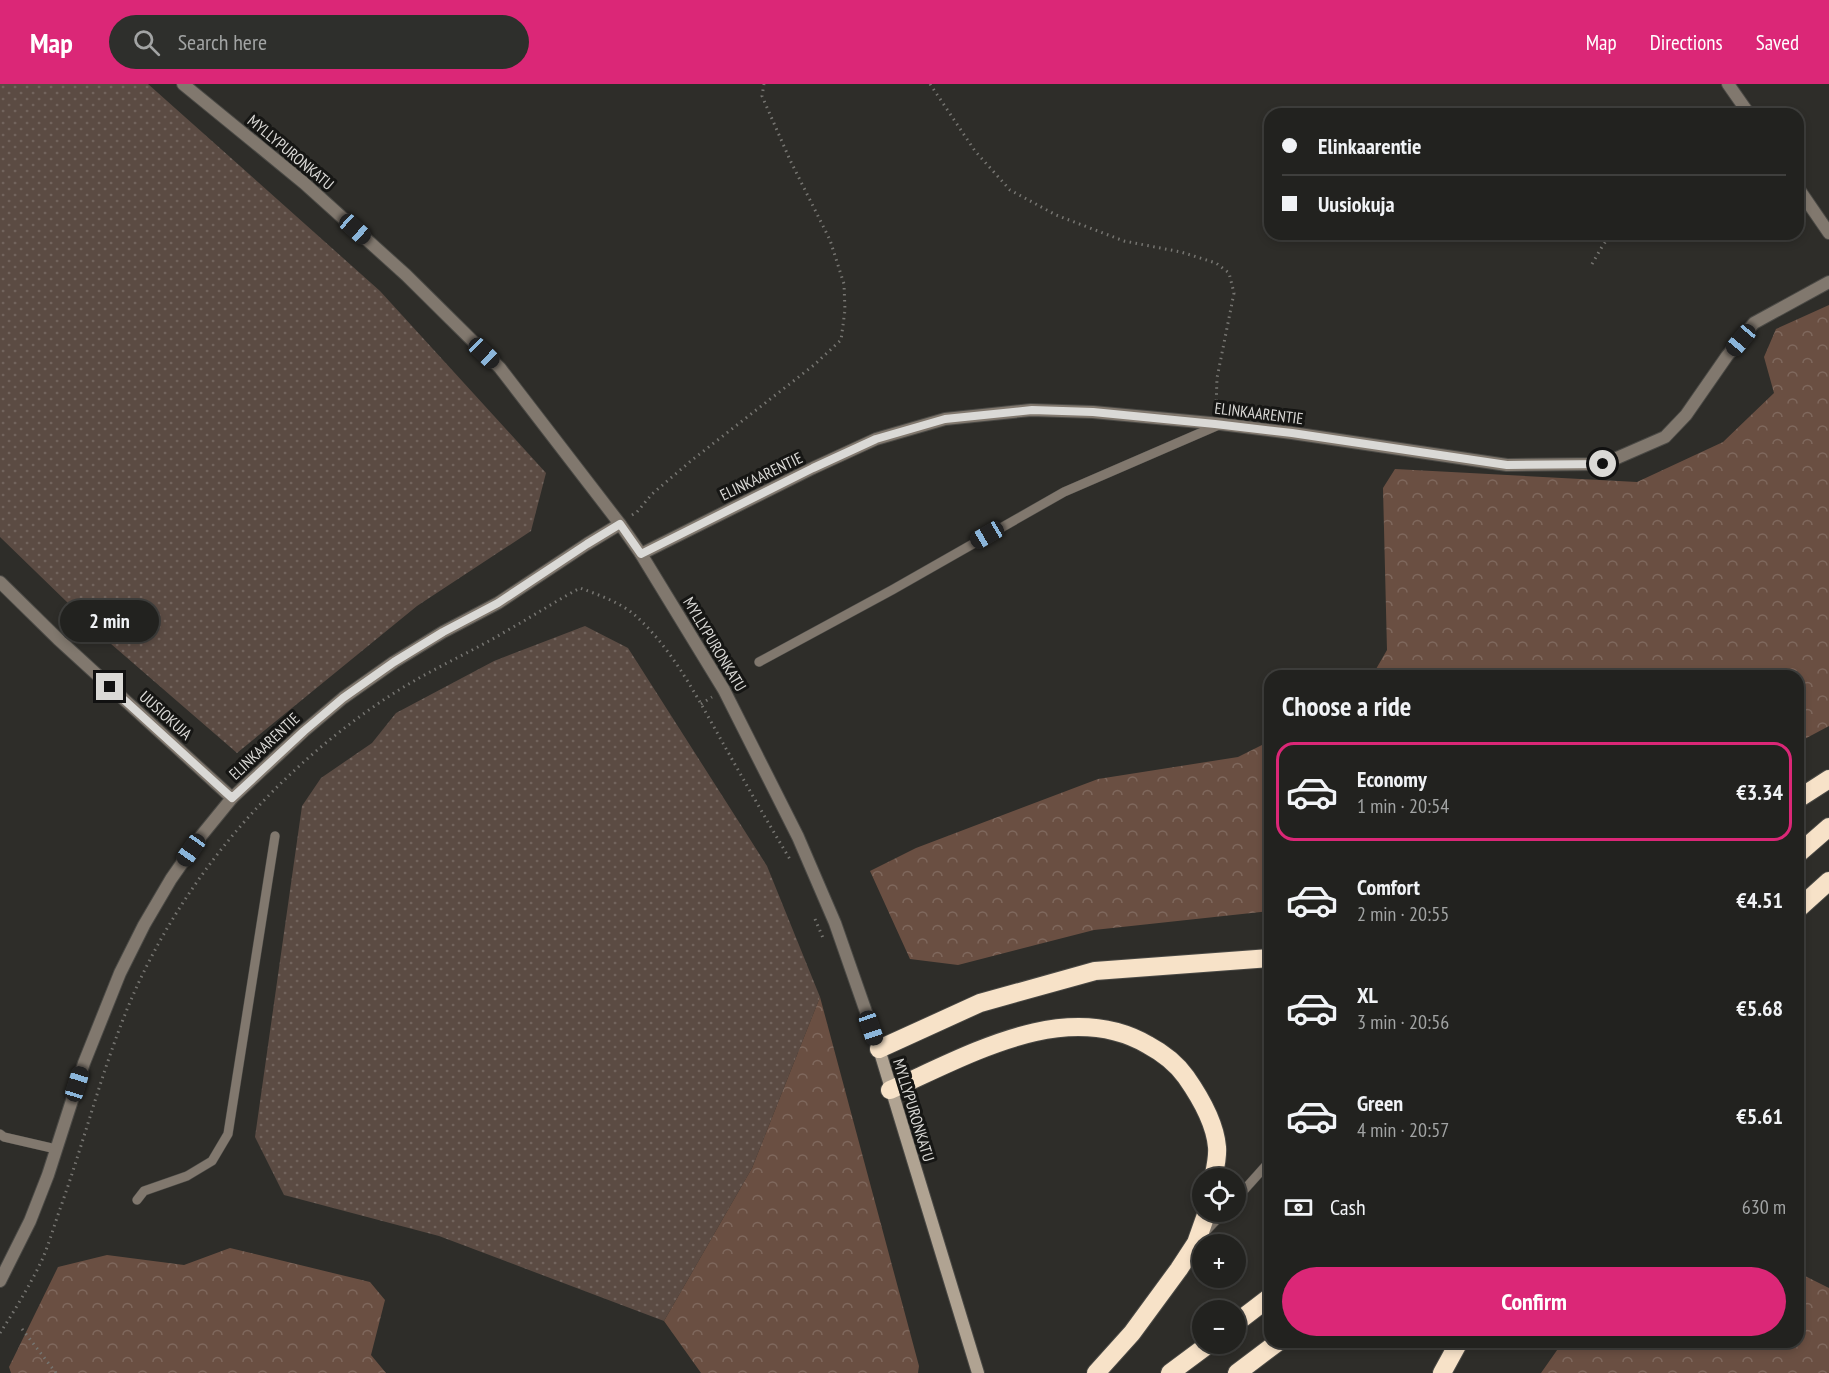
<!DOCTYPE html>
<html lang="en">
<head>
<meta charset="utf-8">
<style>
  body { margin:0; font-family:"PT Sans Narrow",sans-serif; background:#2e2f2c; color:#f1f3f6; height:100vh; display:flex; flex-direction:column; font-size:22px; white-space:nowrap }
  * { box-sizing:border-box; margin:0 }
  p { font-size:20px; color:#a2a4a4 }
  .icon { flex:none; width:33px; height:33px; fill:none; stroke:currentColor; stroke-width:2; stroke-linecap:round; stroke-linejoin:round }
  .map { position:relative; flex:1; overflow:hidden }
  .details { position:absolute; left:1264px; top:586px; width:540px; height:678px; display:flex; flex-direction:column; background:#22221f; border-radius:18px; box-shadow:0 3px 9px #0003,0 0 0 2px #3f3f3d }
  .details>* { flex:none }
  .hud { position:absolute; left:1264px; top:24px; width:540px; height:132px; border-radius:18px; box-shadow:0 3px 9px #0003,0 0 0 2px #3f3f3d; display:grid; align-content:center; height:132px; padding:0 18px; background:#22221f }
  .fabs { position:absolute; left:1192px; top:1084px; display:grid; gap:12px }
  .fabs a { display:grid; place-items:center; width:54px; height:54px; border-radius:50%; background:#22221f; box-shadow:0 3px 9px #0003,0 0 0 2px #3f3f3d; font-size:30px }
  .end { position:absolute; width:27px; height:27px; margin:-14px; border:8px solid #dad9d6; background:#111; box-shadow:0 0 0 3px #111 }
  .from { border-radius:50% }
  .bubble { position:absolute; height:42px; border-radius:21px; background:#22221f; box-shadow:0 3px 9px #0003,0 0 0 2px #3f3f3d; font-size:20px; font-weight:700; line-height:42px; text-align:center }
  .car { position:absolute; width:18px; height:36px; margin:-18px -9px; border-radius:8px; box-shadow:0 0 4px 2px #0007; background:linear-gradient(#222 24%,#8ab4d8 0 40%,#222 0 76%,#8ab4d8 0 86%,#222 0) }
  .hud b { display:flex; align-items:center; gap:21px; height:57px; font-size:22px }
  .hud b+b { border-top:2px solid #3f3f3d }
  .hud i { width:15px; height:15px; background:#f1f3f6 }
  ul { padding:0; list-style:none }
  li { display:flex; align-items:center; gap:18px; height:99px; margin:0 12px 9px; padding:0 6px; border:3px solid transparent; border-radius:18px }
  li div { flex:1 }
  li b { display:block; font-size:22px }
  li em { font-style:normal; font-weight:700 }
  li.active { border-color:#db2777 }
  li>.icon { width:54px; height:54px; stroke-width:1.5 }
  h2 { padding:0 18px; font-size:27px; line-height:72px }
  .pay { display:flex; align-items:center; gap:15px; height:66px; padding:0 18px; font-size:22px }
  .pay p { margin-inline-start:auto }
  .action { display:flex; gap:12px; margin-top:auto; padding:12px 18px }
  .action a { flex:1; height:69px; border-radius:36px; background:#db2777; color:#fff; font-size:24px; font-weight:700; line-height:69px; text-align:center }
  header { display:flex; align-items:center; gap:36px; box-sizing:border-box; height:84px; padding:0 30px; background:#db2777; color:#fff }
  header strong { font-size:28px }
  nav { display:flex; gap:33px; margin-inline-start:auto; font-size:21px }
  .search { width:420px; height:54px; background:#2e2f2c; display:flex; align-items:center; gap:15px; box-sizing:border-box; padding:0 21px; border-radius:33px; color:#a2a4a4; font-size:22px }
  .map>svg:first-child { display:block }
</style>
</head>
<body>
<header>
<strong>Map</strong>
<div class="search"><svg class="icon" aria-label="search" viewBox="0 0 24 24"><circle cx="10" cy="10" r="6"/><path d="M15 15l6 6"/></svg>Search here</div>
<nav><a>Map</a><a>Directions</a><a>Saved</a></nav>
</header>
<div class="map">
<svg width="1829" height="1289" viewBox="0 0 1829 1289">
  <defs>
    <pattern id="grass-dots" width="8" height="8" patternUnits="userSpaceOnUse" patternTransform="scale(1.5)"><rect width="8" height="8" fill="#5b4b43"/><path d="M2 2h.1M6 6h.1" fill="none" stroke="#72645d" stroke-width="1.8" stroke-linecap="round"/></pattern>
    <pattern id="forest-crowns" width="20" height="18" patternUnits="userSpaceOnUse" patternTransform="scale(1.5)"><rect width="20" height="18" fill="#6a4f42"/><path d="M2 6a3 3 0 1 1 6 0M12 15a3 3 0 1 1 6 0" fill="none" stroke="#7f685d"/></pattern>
  </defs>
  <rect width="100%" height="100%" fill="#2e2d29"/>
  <g fill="url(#grass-dots)">
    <path d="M0,0h148l232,207 166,182 -15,58 -114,75 -180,147 -134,-116 -103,-100z"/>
    <path d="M585,542l43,22 139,218 53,131 -68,171 -88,153 -225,-85 -155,-41 -29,-58 47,-331 19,-28 51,-35 24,-30 98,-52z"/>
  </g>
  <g fill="url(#forest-crowns)">
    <path d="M1829,221v421l-30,16 -1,-66h-426l15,-26 -4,-162 12,-19 242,13 86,-40 51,-49 -10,-36 12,-28z"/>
    <path d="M1270,657v170l-176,19 -136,35 -48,-6 -40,-88 46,-23 182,-69 140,-22z"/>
    <path d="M820,913l99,369 -1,7h-217l-37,-52 88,-153z"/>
    <path d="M230,1164l140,34 15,18 -14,55 15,18h-375l-2,-6 49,-100 49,-12 77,10z"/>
    <path d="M1799,1189l30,15v85h-288l21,-30 236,-1z"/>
  </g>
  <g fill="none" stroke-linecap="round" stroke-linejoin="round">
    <g stroke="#4a4945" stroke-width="10">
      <g id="service">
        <path d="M759,578l133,-72 172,-98 157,-68"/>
        <path d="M0,1050l4,3 52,12"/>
        <path d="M1236,1115l34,-38"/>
        <path d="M137,1116l7,-9 43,-15 25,-15 16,-27 47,-298"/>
        <path d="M1205,1148l19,-20"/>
      </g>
    </g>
    <g stroke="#4a4945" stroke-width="14">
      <g id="minor">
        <path d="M183,0l121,99 102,92 94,93 120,156"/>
        <path d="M1728,0l21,30"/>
        <path d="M1798,104l31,45"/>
        <path d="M641,470l172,-86 63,-29 69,-20 86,-9 62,2 128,12 71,9 215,32 96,-1 62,-27 21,-22 41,-59 27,-33 75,-41"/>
        <path d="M0,498l58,57 174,159"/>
      </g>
    </g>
    <g stroke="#4a4945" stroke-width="14">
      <path id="tertiary" d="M0,1197l30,-60 18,-46 36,-112 36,-90 24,-48 27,-46 30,-43 31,-38 72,-67 39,-33 51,-36 49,-30 55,-29 89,-59 33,-20 21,30 83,136 74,147 37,86 44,126"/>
    </g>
    <g stroke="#4a4945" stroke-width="14">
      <path id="secondary" d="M879,965l99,324"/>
    </g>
    <g stroke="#4a4945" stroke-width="20">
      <g id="motorway">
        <path d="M1798,715l31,-20"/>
        <path d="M1798,770l31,-27"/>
        <path d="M1798,825l31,-28"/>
        <path d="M879,965l101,-46 115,-32 175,-13"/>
        <path d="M890,1006c77,-34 176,-93 258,-45 15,8 28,18 38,32 14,20 29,46 31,70 1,10 -2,22 -4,32"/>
        <path d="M1236,1239l34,-26"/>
        <path d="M1096,1289l36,-40 47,-64 17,-26 11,-31"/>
        <path d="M1170,1289l39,-29"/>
        <path d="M1237,1289l41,-31"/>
        <path d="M1442,1289l17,-31"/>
      </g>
    </g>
    <g stroke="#767571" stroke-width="3" stroke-dasharray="1.5 4.5" stroke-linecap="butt">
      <path d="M930,0l45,67 35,39 46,25 68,26 57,11 35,11 13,10 5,20 -17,85 -1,31"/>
      <path d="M1592,180l11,-19 9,-11"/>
      <path d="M632,431l5,-3 15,-18 40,-34 122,-95 27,-25 4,-30 -1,-26 -14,-44 -40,-80 -28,-64 2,-12"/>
      <path d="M701,620l11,-7"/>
      <path d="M815,835l8,19"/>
      <path d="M22,1245l34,44"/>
      <path d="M0,1249c15,-23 30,-48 42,-73 7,-16 12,-34 18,-51 24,-67 41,-136 68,-202 53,-128 148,-237 263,-312 38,-25 79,-42 117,-65 25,-14 48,-29 72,-42 19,7 42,15 57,29 38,35 62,84 87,128 22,39 44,78 67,116"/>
    </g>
    <use href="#service" stroke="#81786e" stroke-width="9"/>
    <use href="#minor" stroke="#81786e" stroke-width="12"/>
    <use href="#tertiary" stroke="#81786e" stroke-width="12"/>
    <use href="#secondary" stroke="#b0a392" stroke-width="12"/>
    <use href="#motorway" stroke="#f7e2c8" stroke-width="18"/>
  </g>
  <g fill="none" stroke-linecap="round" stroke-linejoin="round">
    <path stroke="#dad9d6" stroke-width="8" d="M110,603l122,111 72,-67 39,-33 51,-36 49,-30 55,-29 89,-59 33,-20 21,30 172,-86 63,-29 69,-20 87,-9 61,2 122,12 77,9 215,32 96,-1"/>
  </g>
  <g text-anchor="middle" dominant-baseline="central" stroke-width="6" stroke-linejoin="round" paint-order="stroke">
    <g font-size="16" fill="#dad9d6" stroke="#161614">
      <text transform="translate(291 68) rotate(40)">MYLLYPURONKATU</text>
      <text transform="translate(1259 329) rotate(7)">ELINKAARENTIE</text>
      <text transform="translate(761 392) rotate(-26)">ELINKAARENTIE</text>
      <text transform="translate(715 560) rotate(59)">MYLLYPURONKATU</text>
      <text transform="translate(166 631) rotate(42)">UUSIOKUJA</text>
      <text transform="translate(264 662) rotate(-43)">ELINKAARENTIE</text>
      <text transform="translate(914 1026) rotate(73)">MYLLYPURONKATU</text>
    </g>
  </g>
</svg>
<div class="fabs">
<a><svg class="icon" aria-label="locate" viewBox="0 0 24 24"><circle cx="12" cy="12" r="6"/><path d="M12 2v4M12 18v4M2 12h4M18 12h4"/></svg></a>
<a>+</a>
<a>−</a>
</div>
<i class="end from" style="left:1603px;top:380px"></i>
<i class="end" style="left:110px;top:603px"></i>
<div class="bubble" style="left:60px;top:516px;width:99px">2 min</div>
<i class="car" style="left:355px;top:145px;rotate:132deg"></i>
<i class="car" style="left:1741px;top:256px;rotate:220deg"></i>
<i class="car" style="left:484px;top:269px;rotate:134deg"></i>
<i class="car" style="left:987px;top:451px;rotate:240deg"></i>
<i class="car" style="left:191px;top:766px;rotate:215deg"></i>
<i class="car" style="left:871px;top:944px;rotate:161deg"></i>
<i class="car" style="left:77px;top:1000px;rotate:17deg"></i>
<div class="hud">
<b><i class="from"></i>Elinkaarentie</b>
<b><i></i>Uusiokuja</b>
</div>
<section class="details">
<h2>Choose a ride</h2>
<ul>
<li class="active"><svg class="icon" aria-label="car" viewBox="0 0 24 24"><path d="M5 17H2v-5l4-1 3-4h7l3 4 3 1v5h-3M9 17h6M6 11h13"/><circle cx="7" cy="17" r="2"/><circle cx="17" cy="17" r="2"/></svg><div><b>Economy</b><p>1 min · 20:54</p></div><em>€3.34</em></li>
<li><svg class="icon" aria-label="car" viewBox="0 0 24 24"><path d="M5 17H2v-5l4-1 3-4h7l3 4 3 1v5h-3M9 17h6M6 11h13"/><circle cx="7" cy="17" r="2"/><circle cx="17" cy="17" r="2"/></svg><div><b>Comfort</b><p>2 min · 20:55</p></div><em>€4.51</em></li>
<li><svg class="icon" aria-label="car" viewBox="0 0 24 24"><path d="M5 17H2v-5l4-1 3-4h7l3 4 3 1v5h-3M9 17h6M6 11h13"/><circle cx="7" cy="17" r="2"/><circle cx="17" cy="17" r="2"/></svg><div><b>XL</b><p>3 min · 20:56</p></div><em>€5.68</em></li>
<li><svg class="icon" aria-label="car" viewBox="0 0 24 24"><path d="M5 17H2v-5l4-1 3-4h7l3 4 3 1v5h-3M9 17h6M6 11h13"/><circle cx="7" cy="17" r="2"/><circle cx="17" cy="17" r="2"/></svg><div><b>Green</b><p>4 min · 20:57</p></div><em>€5.61</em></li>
</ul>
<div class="pay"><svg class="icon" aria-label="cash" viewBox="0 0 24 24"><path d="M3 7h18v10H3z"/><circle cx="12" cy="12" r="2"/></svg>Cash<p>630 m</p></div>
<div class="action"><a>Confirm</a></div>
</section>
</div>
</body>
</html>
